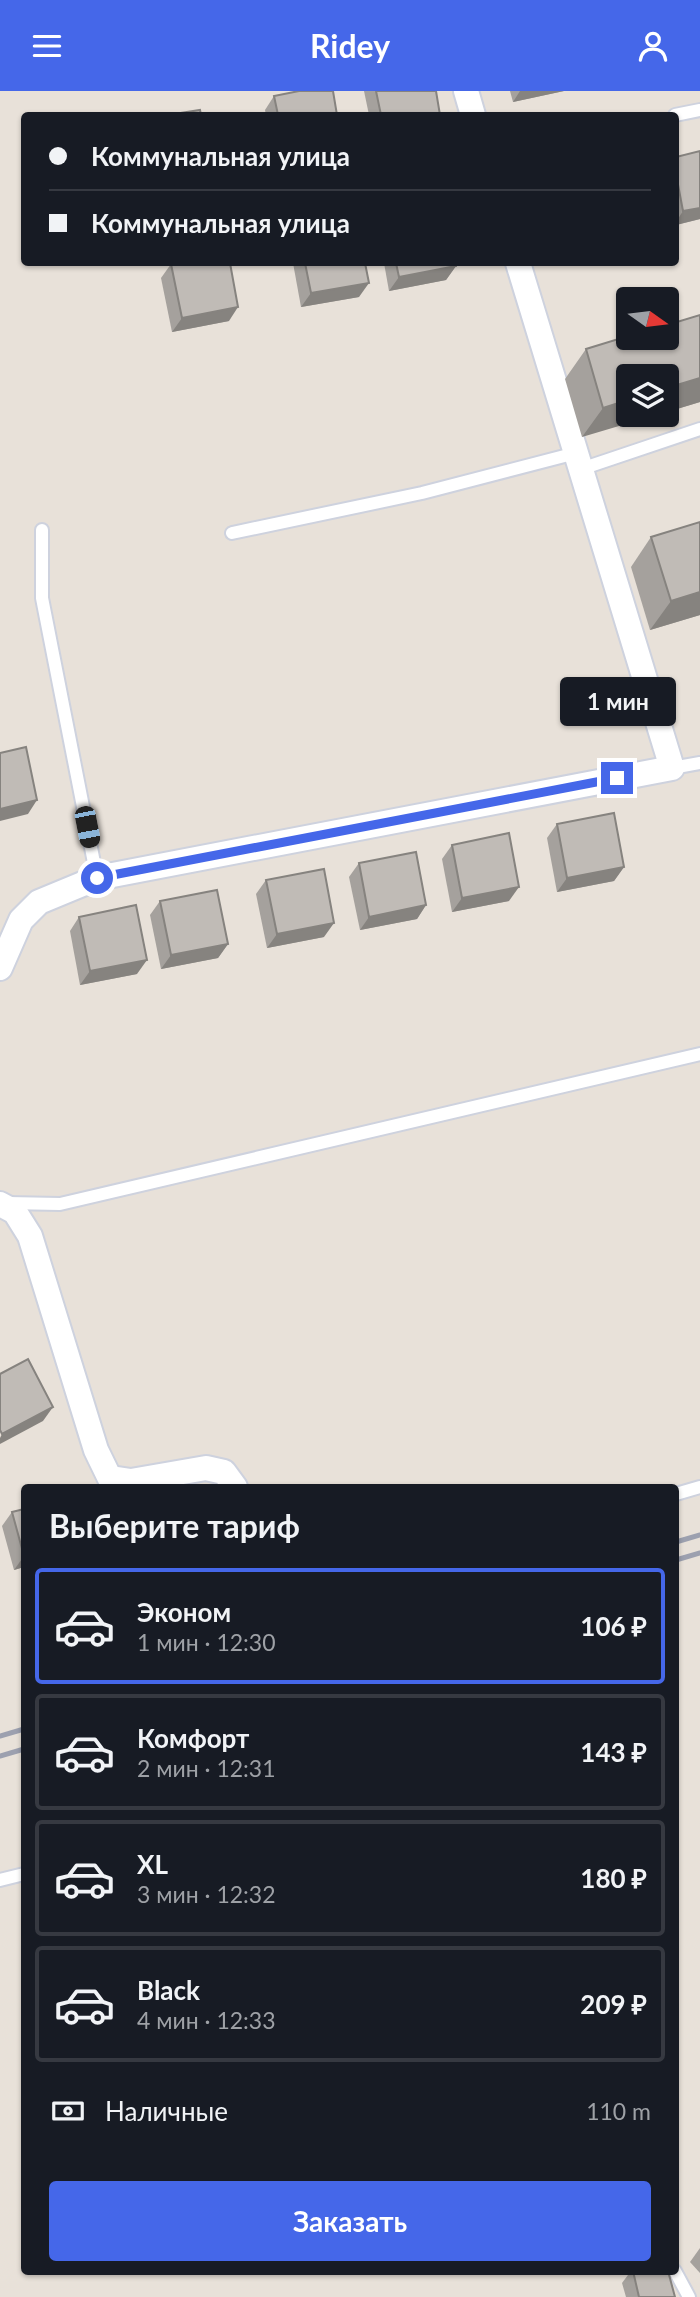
<!DOCTYPE html>
<html lang="ru">
<head>
<meta charset="utf-8">
<style>
  body { margin:0; font-family:Lato,sans-serif; background:#242831; color:#f1f3f6; height:100vh; display:flex; flex-direction:column; font-size:26px; white-space:nowrap }
  * { box-sizing:border-box; margin:0 }
  p { font-size:23px; color:#9ea1a6 }
  .icon { flex:none; width:38px; height:38px; fill:none; stroke:currentColor; stroke-width:2; stroke-linecap:round; stroke-linejoin:round }
  .map { position:relative; flex:1; overflow:hidden }
  .side { position:absolute; left:21px; top:1393px; width:658px; height:791px; display:flex; flex-direction:column; background:#171b24; border-radius:7px; box-shadow:0 2px 5px #0004 }
  .side>* { flex:none }
  .guide { position:absolute; left:21px; top:21px; width:658px; height:154px; border-radius:7px; box-shadow:0 2px 5px #0004; display:grid; align-content:center; height:154px; padding:0 28px; background:#171b24 }
  .needle { width:46px; rotate:104deg }
  .controls { position:absolute; left:616px; top:196px; display:grid; gap:14px }
  .controls a { display:grid; place-items:center; width:63px; height:63px; border-radius:7px; background:#171b24; box-shadow:0 2px 5px #0004; font-size:35px }
  .end { position:absolute; width:32px; height:32px; margin:-16px; border:9px solid #4567e9; background:#fff; box-shadow:0 0 0 4px #fff }
  .from { border-radius:50% }
  .bubble { position:absolute; height:49px; border-radius:7px; background:#171b24; box-shadow:0 2px 5px #0004; font-size:23px; font-weight:700; line-height:49px; text-align:center }
  .car { position:absolute; width:21px; height:42px; margin:-21px -10px; border-radius:9px; box-shadow:0 0 5px 2px #0007; background:linear-gradient(#222 24%,#8ab4d8 0 40%,#222 0 76%,#8ab4d8 0 86%,#222 0) }
  .guide b { display:flex; align-items:center; gap:24px; height:66px; font-size:26px }
  .guide b+b { border-top:2px solid #363941 }
  .guide i { width:18px; height:18px; background:#f1f3f6 }
  ul { padding:0; list-style:none }
  li { display:flex; align-items:center; gap:21px; height:116px; margin:0 14px 10px; padding:0 14px; border:4px solid #363941; border-radius:7px }
  li div { flex:1 }
  li b { display:block; font-size:26px }
  li em { font-style:normal; font-weight:700 }
  li.current { border-color:#4567e9 }
  li>.icon { width:63px; height:63px; stroke-width:1.5 }
  h2 { padding:0 28px; font-size:32px; line-height:84px }
  .pay { display:flex; align-items:center; gap:18px; height:77px; padding:0 28px; font-size:26px }
  .pay p { margin-inline-start:auto }
  .action { display:flex; gap:14px; margin-top:auto; padding:14px 28px }
  .action a { flex:1; height:80px; border-radius:7px; background:#4567e9; color:#fff; font-size:28px; font-weight:700; line-height:80px; text-align:center }
  header { display:flex; justify-content:space-between; align-items:center; height:91px; padding:0 28px; background:#4567e9; color:#fff; font-size:32px; font-weight:700 }
  .map>svg:first-child { display:block }
</style>
</head>
<body>
<header><svg class="icon" aria-label="menu" viewBox="0 0 24 24"><path d="M4 6h16M4 12h16M4 18h16"/></svg>Ridey<svg class="icon" aria-label="person" viewBox="0 0 24 24"><circle cx="12" cy="8" r="4"/><path d="M4 21q1-7 8-7t8 7"/></svg></header>
<div class="map">
<svg width="700" height="2206" viewBox="0 0 700 2206">
  <rect width="100%" height="100%" fill="#e8e1d9"/>
  <g fill="none" stroke-linecap="round" stroke-linejoin="round">
    <g stroke="#ced2de" stroke-width="16">
      <g id="service">
        <path d="M675,24l25,-5"/>
        <path d="M581,378l119,-40"/>
        <path d="M42,439v68l55,280"/>
        <path d="M232,442l190,-40 154,-40"/>
        <path d="M672,677l28,-5"/>
        <path d="M7,1112l53,1 640,-150"/>
        <path d="M676,1403l24,-7"/>
        <path d="M0,1789l24,-6"/>
        <path d="M675,2180l14,26"/>
      </g>
    </g>
    <g stroke="#ced2de" stroke-width="28">
      <g id="minor">
        <path d="M466,0l7,24"/>
        <path d="M0,877l21,-48 18,-18 58,-24 575,-110 -154,-505"/>
        <path d="M0,1113l15,8 15,24 66,214 18,37"/>
        <path d="M111,1387l20,3 75,-13 18,4 11,15"/>
      </g>
    </g>
    <use href="#service" stroke="#fff" stroke-width="12"/>
    <use href="#minor" stroke="#fff" stroke-width="24"/>
    <g stroke="#9ca0af" stroke-width="5">
      <path d="M676,1451l24,-7"/>
      <path d="M676,1469l24,-7"/>
      <path d="M0,1645l24,-7"/>
      <path d="M0,1665l24,-7"/>
    </g>
  </g>
  <g fill="#a5a19d">
    <path d="M364,0h72l4,24h-71z"/>
    <path d="M510,0h54l-51,11z"/>
    <path d="M274,5l63,19h-71l-1,-5z"/>
    <path d="M676,66l24,62 -24,6z"/>
    <path d="M293,172h72l-6,34 -58,10z"/>
    <path d="M384,172h72v3l-10,14 -57,11z"/>
    <path d="M171,173l58,57 -57,11 -11,-54z"/>
    <path d="M700,224v87l-33,10v-36l-85,61 -17,-58 21,-30z"/>
    <path d="M651,446l49,78 -50,15 -19,-63z"/>
    <path d="M557,733l67,43 -10,14 -57,11 -10,-54z"/>
    <path d="M452,754l57,56 -57,11 -10,-53z"/>
    <path d="M359,772l67,42 -9,14 -57,11 -11,-53z"/>
    <path d="M266,789l58,57 -57,11 -11,-54z"/>
    <path d="M160,810l68,43 -10,14 -57,11 -11,-54z"/>
    <path d="M79,826l58,57 -57,11 -10,-54z"/>
    <path d="M24,1418v58l-10,3 -12,-44 10,-14z"/>
    <path d="M700,2157v25l-10,-11z"/>
    <path d="M631,2180h37l7,26h-49l-4,-14z"/>
  </g>
  <g fill="#86837f">
    <path d="M520,0h44l-51,11z"/>
    <path d="M700,117v11l-24,6v-3l7,-11z"/>
    <path d="M456,175l-10,14 -57,11 10,-14z"/>
    <path d="M369,192l-10,14 -58,10 10,-14z"/>
    <path d="M238,216l-9,14 -57,11 10,-14z"/>
    <path d="M700,287v24l-33,10v-24z"/>
    <path d="M628,309v15h28l-74,22 21,-29z"/>
    <path d="M700,501v23l-50,15 21,-29z"/>
    <path d="M37,709l-9,14 -28,7v-12z"/>
    <path d="M624,776l-10,14 -57,11 10,-14z"/>
    <path d="M519,796l-10,14 -57,11 10,-14z"/>
    <path d="M426,814l-9,14 -57,11 9,-13z"/>
    <path d="M334,832l-10,14 -57,11 10,-14z"/>
    <path d="M228,853l-10,14 -57,11 10,-14z"/>
    <path d="M147,869l-10,14 -57,11 10,-14z"/>
    <path d="M53,1316l-10,14 -43,23v-6l2,-4z"/>
    <path d="M24,1465v11l-10,3z"/>
  </g>
  <g fill="#c0bbb6" stroke="#86837f" stroke-width="2">
    <path d="M299,0h34l4,24h-59l-4,-19z"/>
    <path d="M376,0h60l4,24h-59z"/>
    <path d="M200,19l1,5h-33z"/>
    <path d="M700,60v57l-17,3 -7,-37v-17z"/>
    <path d="M179,172h51l8,44 -56,11 -11,-54z"/>
    <path d="M305,172h60l4,20 -58,10z"/>
    <path d="M396,172h60v3l-57,11z"/>
    <path d="M700,224v63l-33,10v-12h-39v24l-25,8 -17,-59 42,-13v2h39v-13z"/>
    <path d="M700,431v70l-29,9 -20,-64z"/>
    <path d="M26,656l11,53 -37,9v-56z"/>
    <path d="M614,722l10,54 -57,11 -10,-54z"/>
    <path d="M509,742l10,54 -57,11 -10,-53z"/>
    <path d="M416,761l10,53 -57,12 -10,-54z"/>
    <path d="M324,778l10,54 -57,11 -11,-54z"/>
    <path d="M217,799l11,54 -57,11 -11,-54z"/>
    <path d="M136,814l11,55 -57,11 -11,-54z"/>
    <path d="M28,1268l25,48 -51,27 -2,-4v-56z"/>
    <path d="M24,1418v47l-12,-44z"/>
    <path d="M633,2180h35l7,26h-36z"/>
  </g>
  <g fill="none" stroke-linecap="round" stroke-linejoin="round">
    <path stroke="#4567e9" stroke-width="9" d="M97,787l520,-100"/>
  </g>
</svg>
<div class="controls">
<a><svg class="needle" viewBox="-14 -14 28 28"><path d="M0-13l5 13h-10z" fill="#e53935"/><path d="M0 13l5-13h-10z" fill="#9ea1a6"/></svg></a>
<a><svg class="icon" aria-label="layers" viewBox="0 0 24 24"><path d="M12 4l9 5-9 5-9-5zM3 14l9 5 9-5"/></svg></a>
</div>
<i class="end from" style="left:97px;top:787px"></i>
<i class="end" style="left:617px;top:687px"></i>
<div class="bubble" style="left:560px;top:586px;width:116px">1 мин</div>
<i class="car" style="left:87px;top:736px;rotate:169deg"></i>
<div class="guide">
<b><i class="from"></i>Коммунальная улица</b>
<b><i></i>Коммунальная улица</b>
</div>
<section class="side">
<h2>Выберите тариф</h2>
<ul>
<li class="current"><svg class="icon" aria-label="car" viewBox="0 0 24 24"><path d="M5 17H2v-5l4-1 3-4h7l3 4 3 1v5h-3M9 17h6M6 11h13"/><circle cx="7" cy="17" r="2"/><circle cx="17" cy="17" r="2"/></svg><div><b>Эконом</b><p>1 мин · 12:30</p></div><em>106 ₽</em></li>
<li><svg class="icon" aria-label="car" viewBox="0 0 24 24"><path d="M5 17H2v-5l4-1 3-4h7l3 4 3 1v5h-3M9 17h6M6 11h13"/><circle cx="7" cy="17" r="2"/><circle cx="17" cy="17" r="2"/></svg><div><b>Комфорт</b><p>2 мин · 12:31</p></div><em>143 ₽</em></li>
<li><svg class="icon" aria-label="car" viewBox="0 0 24 24"><path d="M5 17H2v-5l4-1 3-4h7l3 4 3 1v5h-3M9 17h6M6 11h13"/><circle cx="7" cy="17" r="2"/><circle cx="17" cy="17" r="2"/></svg><div><b>XL</b><p>3 мин · 12:32</p></div><em>180 ₽</em></li>
<li><svg class="icon" aria-label="car" viewBox="0 0 24 24"><path d="M5 17H2v-5l4-1 3-4h7l3 4 3 1v5h-3M9 17h6M6 11h13"/><circle cx="7" cy="17" r="2"/><circle cx="17" cy="17" r="2"/></svg><div><b>Black</b><p>4 мин · 12:33</p></div><em>209 ₽</em></li>
</ul>
<div class="pay"><svg class="icon" aria-label="cash" viewBox="0 0 24 24"><path d="M3 7h18v10H3z"/><circle cx="12" cy="12" r="2"/></svg>Наличные<p>110 m</p></div>
<div class="action"><a>Заказать</a></div>
</section>
</div>
</body>
</html>
